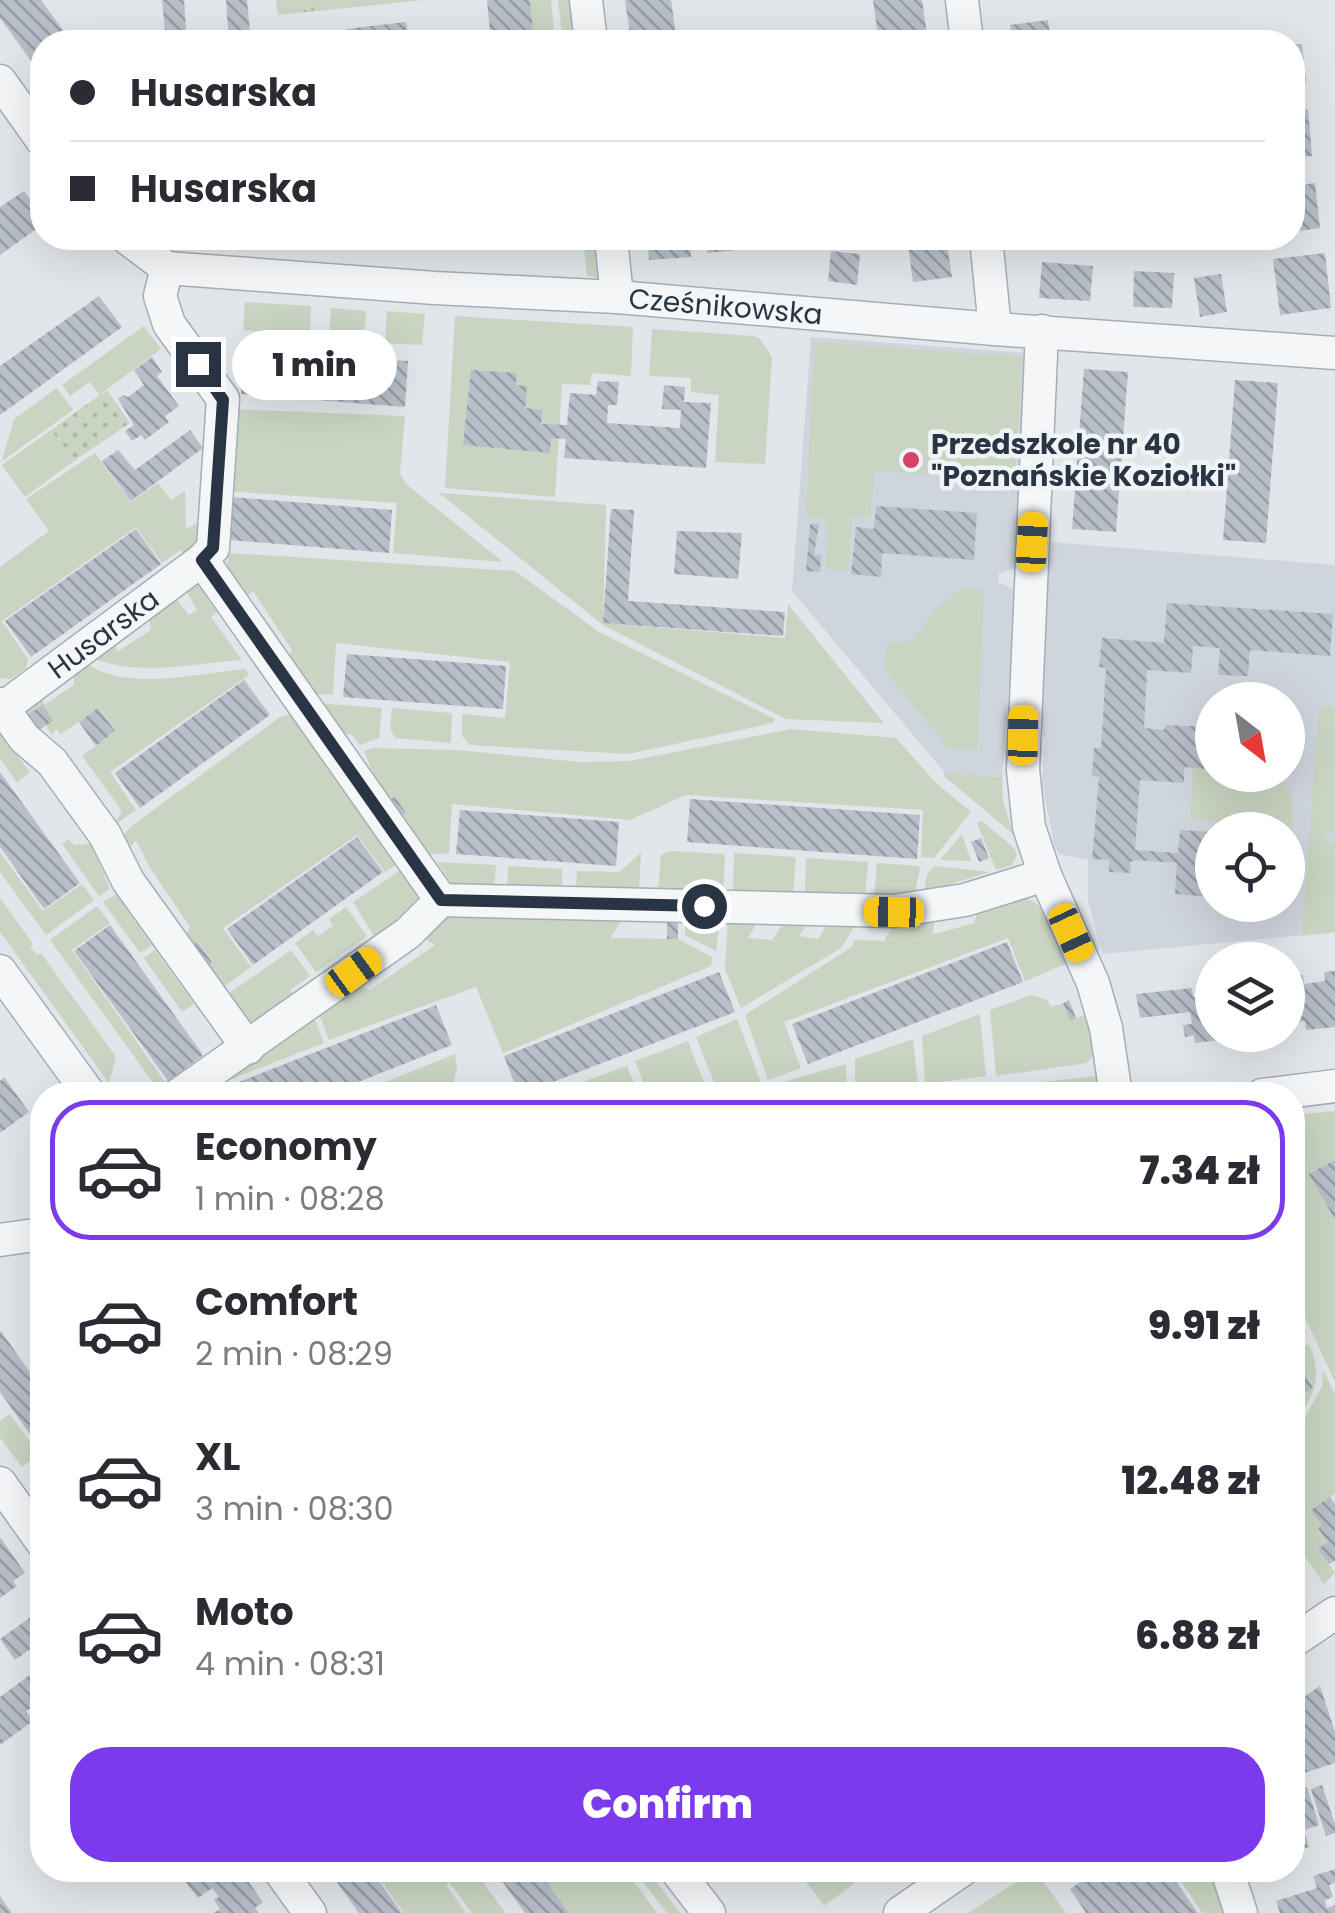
<!DOCTYPE html>
<html lang="en">
<head>
<meta charset="utf-8">
<style>
  body { margin:0; font-family:Poppins,sans-serif; background:#f7f7f7; color:#2b2b33; height:100vh; display:flex; flex-direction:column; font-size:38px; white-space:nowrap }
  * { box-sizing:border-box; margin:0 }
  p { font-size:32px; color:#7c7c81 }
  .icon { flex:none; width:55px; height:55px; fill:none; stroke:currentColor; stroke-width:2; stroke-linecap:round; stroke-linejoin:round }
  .map { position:relative; flex:1; overflow:hidden }
  .drawer { position:absolute; left:30px; top:1082px; width:1275px; height:800px; display:flex; flex-direction:column; background:#fff; border-radius:40px; box-shadow:0 10px 40px #0002 }
  .drawer>* { flex:none }
  .banner { position:absolute; left:30px; top:30px; width:1275px; height:220px; border-radius:40px; box-shadow:0 10px 40px #0002; display:grid; align-content:center; height:220px; padding:0 40px; background:#fff }
  .needle { width:65px; rotate:149deg }
  .fabs { position:absolute; left:1195px; top:682px; display:grid; gap:20px }
  .fabs a { display:grid; place-items:center; width:110px; height:110px; border-radius:50%; background:#fff; box-shadow:0 10px 40px #0002; font-size:50px }
  .end { position:absolute; width:45px; height:45px; margin:-22px; border:12px solid #293543; background:#fff; box-shadow:0 0 0 5px #fff }
  .from { border-radius:50% }
  .bubble { position:absolute; height:70px; border-radius:35px; background:#fff; box-shadow:0 10px 40px #0002; font-size:32px; font-weight:800; line-height:70px; text-align:center }
  .car { position:absolute; width:30px; height:60px; margin:-30px -15px; border-radius:12px; box-shadow:0 0 8px 2px #0007; background:linear-gradient(#f5c518 24%,#345 0 40%,#f5c518 0 76%,#345 0 86%,#f5c518 0) }
  .banner b { display:flex; align-items:center; gap:35px; height:95px; font-size:38px }
  .banner b+b { border-top:2px solid #e1e1e2 }
  .banner i { width:25px; height:25px; background:#2b2b33 }
  ul { padding:18px 0 0; list-style:none }
  li { display:flex; align-items:center; gap:30px; height:140px; margin:0 20px 15px; padding:0 20px; border:5px solid transparent; border-radius:40px }
  li div { flex:1 }
  li b { display:block; font-size:38px }
  li em { font-style:normal; font-weight:800 }
  li.active { border-color:#7c3aed }
  li>.icon { width:90px; height:90px; stroke-width:1.5 }
  .primary-button { display:flex; gap:20px; margin-top:auto; padding:20px 40px }
  .primary-button a { flex:1; height:115px; border-radius:40px; background:#7c3aed; color:#fff; font-size:40px; font-weight:800; line-height:115px; text-align:center }
  .map>svg:first-child { display:block }
</style>
</head>
<body>
<div class="map">
<svg width="1335" height="1913" viewBox="0 0 1335 1913">
  <defs>
    <pattern id="park-tufts" width="24" height="20" patternUnits="userSpaceOnUse" patternTransform="scale(2.5)"><rect width="24" height="20" fill="#c9d4c2"/><path d="M3 7l-1-3M5 7V3M7 7l1-3M15 17l-1-3M17 17v-4M19 17l1-3" fill="none" stroke="#adb7a8"/></pattern>
    <pattern id="garden-dots" width="8" height="8" patternUnits="userSpaceOnUse" patternTransform="scale(2.5)"><rect width="8" height="8" fill="#c9d4c2"/><path d="M2 2h.1M6 6h.1" fill="none" stroke="#adb7a8" stroke-width="1.8" stroke-linecap="round"/></pattern>
    <pattern id="building-back-hatch" width="6" height="6" patternUnits="userSpaceOnUse" patternTransform="scale(2.5)"><rect width="6" height="6" fill="#b8bfc8"/><path d="M-1 5l2 2M0 0l6 6M5-1l2 2" fill="none" stroke="#969ca4"/></pattern>
  </defs>
  <rect width="100%" height="100%" fill="#e1e6ea"/>
  <g fill="#cfd5dc" fill-rule="evenodd">
    <path d="M811,337l216,16 -11,215 -17,5 -1,9 18,8 -14,187 -57,-4 -153,-182z"/>
    <path d="M1050,542l285,23v367l-232,22 -15,-52v-42l-29,-6 -5,-10 -12,-62 3,-42 -7,-17zM1212,700h76v75h-76zM1212,830h76v75h-76z"/>
  </g>
  <g fill="#c9d4c2">
    <path d="M530,0h21l4,42h-21z"/>
    <path d="M558,0h14l5,42h-14z"/>
    <path d="M583,238h14l3,33 -2,6 -11,-1z"/>
    <path d="M245,302l66,4 -1,29 -67,-5z"/>
    <path d="M331,308l35,3 -2,29 -35,-2z"/>
    <path d="M387,311l38,3 -3,31 -37,-2z"/>
    <path d="M455,316l178,11 -2,49 -39,-3 -2,12 -28,-1 -7,113 -110,-9z"/>
    <path d="M144,326l17,23 -62,46 -9,-13 -20,14 -8,-11z"/>
    <path d="M652,329l101,7 6,2 13,19 -7,107 -50,-2 4,-67 -28,-3v-14l-42,-2z"/>
    <path d="M814,342l208,15 -7,123 -140,-9 -5,46 -18,-1 -4,54 -22,-1 2,-50 -22,-2z"/>
    <path d="M57,388l16,22 -71,51 12,-42z"/>
    <path d="M230,409l175,7 -5,57 6,11 97,78 -110,-9 4,-50 -172,-12z"/>
    <path d="M51,430l23,31 -49,36 -23,-32z"/>
    <path d="M95,453l36,49 27,-19 13,17 14,-9 1,38 20,-11 -3,21 -7,2 -12,14 -4,-5 -18,13 -26,-36 -134,94 26,38 -2,9 -15,11 -11,-1v-111l49,-36 -23,-32z"/>
    <path d="M439,493l167,12 -3,118 182,15 3,-34 96,119 -98,-4 -183,-94z"/>
    <path d="M229,553l286,18 84,61 176,87 -2,4 -145,31 -158,-9 -8,-9v-22l43,4 5,-56 -174,-19 -3,52 -26,-1 -22,-29 7,-15 -39,-59 -6,5 -20,-30z"/>
    <path d="M193,584l11,3 9,9 -5,4 9,12 -6,5 31,43c-53,3 -111,20 -159,-7l31,-22 3,21 34,-22 -3,-23 26,-11 15,19 8,-5 -10,-18z"/>
    <path d="M962,589h22l-7,162 -28,-3 -65,-79 4,-26 24,-2 28,-36z"/>
    <path d="M78,658c45,36 114,16 167,11l4,6 -139,97 26,38 -24,17 10,-16 -40,-55 33,-24 -16,-24 -38,26 -5,-5 -4,6 -6,-10 6,-4 -12,8 4,7 -25,-21 21,-31 4,21 30,-20 -1,-23z"/>
    <path d="M318,703l64,5 -3,30 -19,7 -9,-11h-13z"/>
    <path d="M1319,705l16,2v125l-9,1 1,10h8v89l-33,4z"/>
    <path d="M392,708l60,5 -1,30 -56,-5 -5,-9z"/>
    <path d="M300,712l-8,6 104,147 -11,7 -28,-37 -134,93 28,39 -33,24 -15,-22 9,-8 -14,-20 -11,8 -4,-6 7,-16 -40,-59 -14,-28 -11,15 -7,-14 15,-16 147,-108z"/>
    <path d="M791,729l105,9 41,46 34,28 -37,46 -13,-1 2,-47 -237,-15 -56,25 -178,-16 -3,49 -22,2 -26,-38 5,-4 -11,-16 -6,3 -11,-15 -14,-34 9,-3 84,2 124,12 49,-1z"/>
    <path d="M0,734l30,38 -13,10 -17,-23z"/>
    <path d="M1193,768l19,1v6h67l12,17 2,35 -103,-8z"/>
    <path d="M945,773l57,4 1,24 10,33 -69,-58z"/>
    <path d="M982,821l32,27 3,7 -5,10 -16,5 -19,-47z"/>
    <path d="M962,834l9,27 -31,-1z"/>
    <path d="M69,839l5,6 17,-1 19,45 -11,7 -37,-52z"/>
    <path d="M670,851l55,3 -2,38 -65,-1 3,-36z"/>
    <path d="M0,852l43,59 39,-27 12,16 -48,35 -46,-63z"/>
    <path d="M641,853l-2,37 -63,-3 1,-16 42,1z"/>
    <path d="M734,853l62,4 -3,38 -60,-1z"/>
    <path d="M806,858l62,4 -3,36 -60,-2z"/>
    <path d="M437,862l59,3 -2,24 -40,-2z"/>
    <path d="M877,863l41,3 2,3 -6,27 -40,1z"/>
    <path d="M407,866l14,33 -44,42 -24,-39z"/>
    <path d="M508,866l54,3v18l-55,-2z"/>
    <path d="M934,866l56,6 -66,20 3,-17z"/>
    <path d="M116,894l36,52 -12,7 -37,-51z"/>
    <path d="M1025,896l15,10 28,57 -43,18 -17,-43 -224,84 17,46 -33,12 -23,-65 107,-68 2,-7 30,1 11,-19 41,-7 -4,20 42,-12 7,-23z"/>
    <path d="M0,898l33,46 -3,3 7,8 4,-2 75,104 -7,26 -109,-151z"/>
    <path d="M97,906l13,17 -38,27 93,132 -8,6 -107,-148z"/>
    <path d="M346,907l21,29 -51,36 -21,-29 18,-13 5,6 15,-10 -4,-7z"/>
    <path d="M455,915l169,2 -14,21 68,1 34,18 -1,9 -208,87 -27,-66 -147,53 -13,-34 35,-25 19,9 65,-45 -17,-11 24,-16z"/>
    <path d="M685,918l35,1 -4,32 -31,-16z"/>
    <path d="M728,919l30,2 -10,17 24,2 13,-19h24l-10,15 19,3 11,-17h28l-16,26 -100,60 -16,-39z"/>
    <path d="M155,950l39,54 -12,8 -38,-54z"/>
    <path d="M291,950l19,26 -20,14 5,8 -41,29 -33,-28z"/>
    <path d="M1031,995l16,5 4,7 12,-4 7,17 18,-6 9,36 -10,13 -91,13 -6,-66z"/>
    <path d="M311,1010l13,33 -105,41z"/>
    <path d="M980,1014l6,62 -61,8 -3,-48z"/>
    <path d="M737,1019l25,66 2,10h-45l-23,-58z"/>
    <path d="M913,1039l5,45 -63,9v-34z"/>
    <path d="M688,1041l21,54h-61l-13,-34z"/>
    <path d="M455,1054l2,14 -6,27h-99z"/>
    <path d="M846,1064l1,30 -76,1 -2,-9z"/>
    <path d="M627,1066l12,29h-67l-4,-8z"/>
    <path d="M1105,1075l-3,20h-96l-1,-9z"/>
    <path d="M989,1086l2,9h-64v-3z"/>
    <path d="M1335,1111v49l-25,15 25,45v162l-42,-91 -1,-176z"/>
    <path d="M1309,1344c16,36 2,54 -16,84l-1,-29 21,-12 -19,-34z"/>
    <path d="M1323,1370l12,24v100l-23,16 10,15 6,17 -9,7 16,24 -11,11 -31,-44v-101l29,-52z"/>
    <path d="M10,1414l29,41 -17,12 -22,-29v-17z"/>
    <path d="M373,1870h80l5,6 5,-6h12l30,43h-33l-23,-31 -3,3 20,28h-62z"/>
    <path d="M538,1870h87l32,43h-88z"/>
    <path d="M634,1870h14l32,43h-13z"/>
    <path d="M797,1870h75l-48,36z"/>
    <path d="M1035,1870l31,43h-98z"/>
    <path d="M1179,1878h39l11,35h-27z"/>
  </g>
  <path fill="url(#park-tufts)" d="M276,0h148l-146,15z"/>
  <path fill="url(#garden-dots)" d="M107,390l23,33 -56,38 -23,-31z"/>
  <g fill="url(#building-back-hatch)">
    <path d="M0,0h41l26,36 -8,6h-17v12l-10,8 -32,-44z"/>
    <path d="M162,0h22l3,42h-21z"/>
    <path d="M226,0h21l4,42h-22z"/>
    <path d="M487,0h43l4,42h-43z"/>
    <path d="M625,0h46l6,42h-46z"/>
    <path d="M873,0h49l6,42h-49z"/>
    <path d="M1048,20l3,22h-38l-3,-17z"/>
    <path d="M406,22l3,20h-62l-1,-13z"/>
    <path d="M1292,44h10l4,38 -14,2z"/>
    <path d="M1308,109l4,47 -20,2v-47z"/>
    <path d="M1315,183l5,45 -28,4v-46z"/>
    <path d="M24,191l18,25v9l-42,30v-48z"/>
    <path d="M338,238h40v5l-40,-3z"/>
    <path d="M418,238h134v6l-133,2z"/>
    <path d="M647,238h43l1,19 -42,3z"/>
    <path d="M706,238h80v7l-79,8z"/>
    <path d="M907,238h39l6,39 -39,5z"/>
    <path d="M831,251l29,3 -3,31 -29,-4z"/>
    <path d="M1325,253l6,55 -51,7 -7,-56z"/>
    <path d="M1042,262l51,4 -3,35 -51,-3z"/>
    <path d="M1134,271l40,2 -2,35 -39,-1z"/>
    <path d="M1221,274l6,38 -27,5 -6,-39z"/>
    <path d="M99,296l23,31 -122,88v-49z"/>
    <path d="M244,349l164,12 -3,46 -164,-13z"/>
    <path d="M152,357l10,15 -5,4 22,30 -14,10 4,6 -24,18 -4,-5 -9,6 -7,-10 9,-6 -16,-26 5,-4 5,2 16,-12 -10,-15z"/>
    <path d="M1084,369l44,3 -12,160 -44,-3z"/>
    <path d="M471,370l46,3 -1,12 11,1 -2,22 17,2 -1,14 26,1 3,-32 26,2 2,-14 21,1 -2,23h-9l-1,18 73,5 1,-18 -19,-1 2,-24 21,2 -1,15 27,1 -5,65 -142,-10 2,-19 -15,-1 -1,15 -87,-8z"/>
    <path d="M1235,380l43,3 -12,160 -43,-3z"/>
    <path d="M190,430l13,18 -72,53 -29,-40 16,-11 17,20z"/>
    <path d="M233,497l159,13 -3,43 -159,-13z"/>
    <path d="M876,506l101,7 -3,47 -92,-7 -1,24 -30,-3 5,-47 18,2z"/>
    <path d="M611,509l23,1 -6,91 157,11 -2,24 -180,-13z"/>
    <path d="M810,524h9l-5,31h7l-1,17 -14,-1z"/>
    <path d="M136,529l25,35 -130,93 -26,-36z"/>
    <path d="M677,531l65,2 -4,46 -64,-5z"/>
    <path d="M1167,603l166,11 -3,42 -80,-6 -2,26 -30,-1 2,-27 -27,-2 -2,27 -44,-3 -3,58 20,2 2,-5 46,2v30h-6l-2,12 -20,-2v16l-44,-3 -5,70 43,3 2,-23 32,2v65l-37,-3 2,-31 -41,-3 -6,2 1,11 -22,-1v-12l-17,-1 7,-82 -7,-1 2,-28h7l5,-80 -7,-1 3,-29 62,5z"/>
    <path d="M347,654l159,12 -3,43 -160,-12z"/>
    <path d="M244,680l26,35 -130,93 -25,-35z"/>
    <path d="M43,705l10,16 -16,10 -10,-16z"/>
    <path d="M98,708l17,23 -19,15 -17,-24z"/>
    <path d="M0,772l80,111 -36,26 -44,-62z"/>
    <path d="M395,797l11,16 -5,4 -12,-17z"/>
    <path d="M690,799l230,16 -3,44 -230,-17z"/>
    <path d="M460,810l159,12 -3,44 -160,-12z"/>
    <path d="M357,837l26,35 -130,93 -26,-36z"/>
    <path d="M981,838l8,20 -10,4 -8,-20z"/>
    <rect x="667" y="921" width="11" height="18"/>
    <path d="M110,925l93,130 -35,26 -94,-130z"/>
    <path d="M197,941l15,21 -9,7 -16,-20z"/>
    <path d="M1007,942l16,40 -215,82 -16,-40z"/>
    <path d="M1335,971v56l-29,3 -1,-9 -17,2v-47l15,-1 1,9 21,-3 -1,-9z"/>
    <path d="M719,972l16,40 -216,83 -15,-39z"/>
    <path d="M1192,988l1,9 19,-2v40h17v4l-34,4 -1,-8 -9,2 -2,-12 9,-1 -2,-12 -50,6 -4,-24z"/>
    <path d="M1069,1000l7,18 -6,3 -7,-18z"/>
    <path d="M436,1005l16,40 -127,50h-101l-3,-6z"/>
    <path d="M4,1077l25,35 -29,21v-52z"/>
    <path d="M1335,1160v60l-26,-46z"/>
    <path d="M0,1330l42,59v62l-42,-59z"/>
    <path d="M1292,1351l21,37 -21,11z"/>
    <path d="M1330,1497l5,7v57l-6,3 -11,-15 10,-7 -10,-14 4,-3 -11,-15z"/>
    <path d="M0,1537l25,36 -12,8 4,5 -17,12z"/>
    <path d="M42,1609v51l-9,-13 -18,13 -15,-21z"/>
    <path d="M42,1666v34l-16,11 7,10 -33,24v-48z"/>
    <path d="M1320,1686l15,46v31l-43,14v-72z"/>
    <path d="M1322,1785l13,39v9l-9,3 -15,-47z"/>
    <path d="M1307,1787l12,38 -15,5 5,17 -17,5v-43l14,-4 -5,-16z"/>
    <path d="M1335,1869v14l-6,2 4,12 -8,3 2,8 8,-3v8h-55l-4,-12 41,-13 -4,-12z"/>
    <path d="M189,1870h51l23,32 -8,6 4,5h-45l6,-4 -6,-9 5,-3 -7,-9 -14,10 -17,-22z"/>
    <path d="M352,1870h19l31,43h-43l-23,-32z"/>
    <path d="M494,1870h44l31,43h-44z"/>
    <path d="M1098,1870h70l30,43h-112l-16,-24z"/>
    <path d="M0,1896l12,17h-12z"/>
  </g>
  <g fill="none" stroke-linecap="round" stroke-linejoin="round">
    <g stroke="#a6adb5" stroke-width="35">
      <g id="minor">
        <path d="M586,0l5,42"/>
        <path d="M962,0l5,42"/>
        <path d="M0,81l42,59"/>
        <path id="s1" d="M127,238l40,30 268,20 182,9 378,32 340,24"/>
        <path d="M611,238l6,59"/>
        <path d="M986,238l9,91"/>
        <path d="M1042,331l-19,439 6,57 16,48 48,108 13,45 10,67"/>
        <path d="M202,560l239,340"/>
        <path d="M0,704l24,34 28,24 53,73 23,46 120,167"/>
        <path id="s2" d="M3,708l199,-148 11,-12 10,-149 -54,-75 -9,-28 7,-28"/>
        <path d="M0,971l90,124"/>
        <path d="M178,1095l230,-162 33,-33 453,11 71,-11 80,-25"/>
        <path d="M1262,1095l73,-9"/>
        <path d="M0,1240l42,-6"/>
        <path d="M0,1483l42,59"/>
        <path d="M1292,1642l43,-29"/>
        <path d="M279,1870l31,43"/>
        <path d="M676,1870l33,43"/>
        <path d="M1227,1870l14,43"/>
        <path d="M900,1913l62,-43"/>
      </g>
    </g>
    <use href="#minor" stroke="#f4f6f8" stroke-width="32"/>
  </g>
  <g fill="none" stroke-linecap="round" stroke-linejoin="round">
    <path stroke="#293543" stroke-width="12" d="M198,364l25,36 -10,148 -11,12 239,340 263,6"/>
  </g>
  <circle fill="#d44268" stroke="#f1f4f7" stroke-width="4" cx="911" cy="460" r="10"/>
  <g text-anchor="middle" dominant-baseline="central" stroke-width="9" stroke-linejoin="round" paint-order="stroke">
    <g font-size="28" fill="#293543" stroke="#f1f4f7">
      <text stroke="none"><textPath href="#s1" startOffset="610">Cześnikowska</textPath></text>
      <text stroke="none"><textPath href="#s2" startOffset="125">Husarska</textPath></text>
    </g>
    <g font-size="28" font-weight="bold" fill="#293543" stroke="#f1f4f7" text-anchor="start">
      <text x="931" y="444">Przedszkole nr 40<tspan x="931" dy="32">"Poznańskie Koziołki"</tspan></text>
    </g>
  </g>
</svg>
<div class="fabs">
<a><svg class="needle" viewBox="-14 -14 28 28"><path d="M0-13l5 13h-10z" fill="#e53935"/><path d="M0 13l5-13h-10z" fill="#7c7c81"/></svg></a>
<a><svg class="icon" aria-label="locate" viewBox="0 0 24 24"><circle cx="12" cy="12" r="6"/><path d="M12 2v4M12 18v4M2 12h4M18 12h4"/></svg></a>
<a><svg class="icon" aria-label="layers" viewBox="0 0 24 24"><path d="M12 4l9 5-9 5-9-5zM3 14l9 5 9-5"/></svg></a>
</div>
<i class="end from" style="left:704px;top:906px"></i>
<i class="end" style="left:198px;top:364px"></i>
<div class="bubble" style="left:232px;top:330px;width:165px">1 min</div>
<i class="car" style="left:1032px;top:542px;rotate:3deg"></i>
<i class="car" style="left:1023px;top:735px;rotate:1deg"></i>
<i class="car" style="left:894px;top:912px;rotate:271deg"></i>
<i class="car" style="left:1071px;top:933px;rotate:155deg"></i>
<i class="car" style="left:354px;top:972px;rotate:54deg"></i>
<div class="banner">
<b><i class="from"></i>Husarska</b>
<b><i></i>Husarska</b>
</div>
<section class="drawer">
<ul>
<li class="active"><svg class="icon" aria-label="car" viewBox="0 0 24 24"><path d="M5 17H2v-5l4-1 3-4h7l3 4 3 1v5h-3M9 17h6M6 11h13"/><circle cx="7" cy="17" r="2"/><circle cx="17" cy="17" r="2"/></svg><div><b>Economy</b><p>1 min · 08:28</p></div><em>7.34 zł</em></li>
<li><svg class="icon" aria-label="car" viewBox="0 0 24 24"><path d="M5 17H2v-5l4-1 3-4h7l3 4 3 1v5h-3M9 17h6M6 11h13"/><circle cx="7" cy="17" r="2"/><circle cx="17" cy="17" r="2"/></svg><div><b>Comfort</b><p>2 min · 08:29</p></div><em>9.91 zł</em></li>
<li><svg class="icon" aria-label="car" viewBox="0 0 24 24"><path d="M5 17H2v-5l4-1 3-4h7l3 4 3 1v5h-3M9 17h6M6 11h13"/><circle cx="7" cy="17" r="2"/><circle cx="17" cy="17" r="2"/></svg><div><b>XL</b><p>3 min · 08:30</p></div><em>12.48 zł</em></li>
<li><svg class="icon" aria-label="car" viewBox="0 0 24 24"><path d="M5 17H2v-5l4-1 3-4h7l3 4 3 1v5h-3M9 17h6M6 11h13"/><circle cx="7" cy="17" r="2"/><circle cx="17" cy="17" r="2"/></svg><div><b>Moto</b><p>4 min · 08:31</p></div><em>6.88 zł</em></li>
</ul>
<div class="primary-button"><a>Confirm</a></div>
</section>
</div>
</body>
</html>
